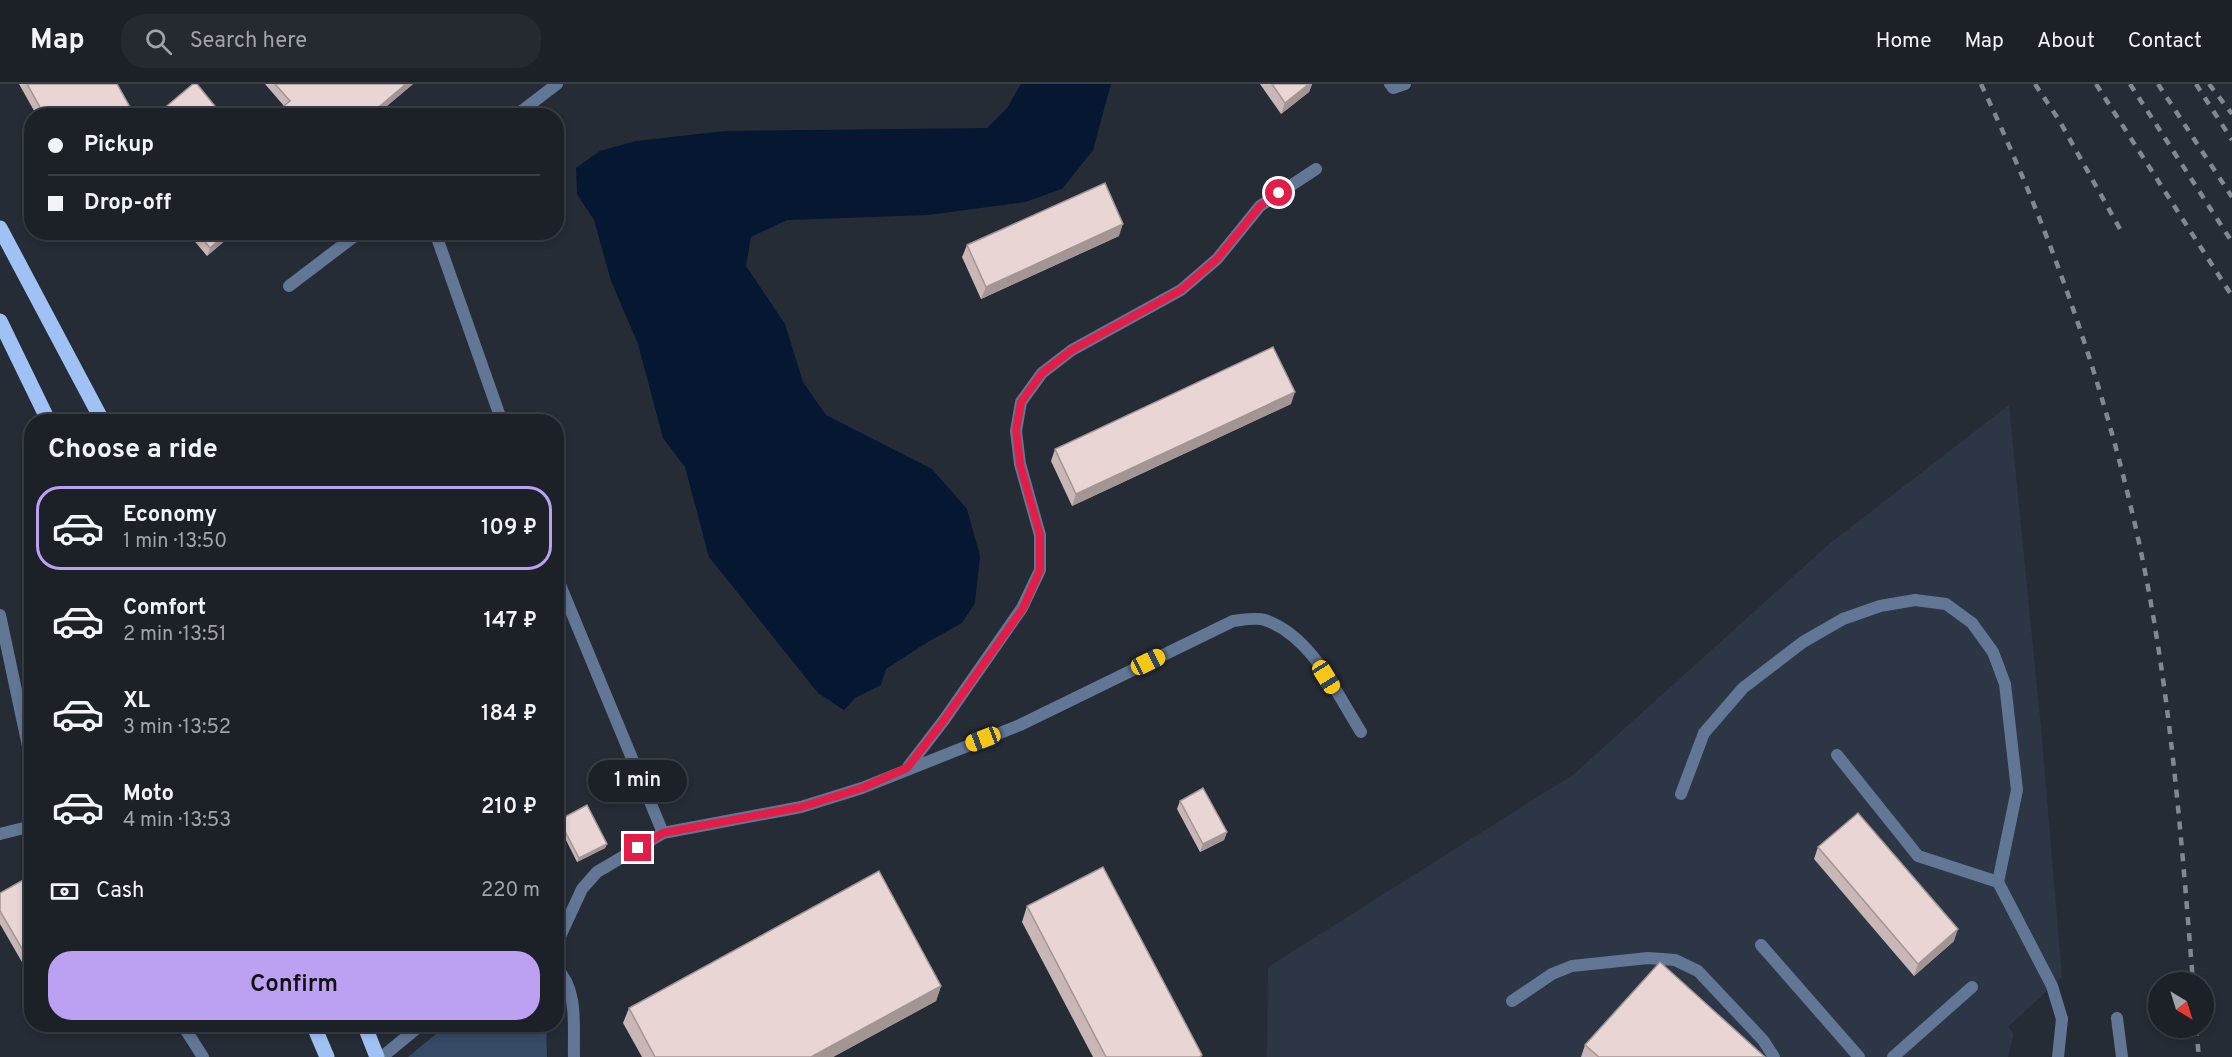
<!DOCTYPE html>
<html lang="en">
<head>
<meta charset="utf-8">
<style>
  body { margin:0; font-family:Overpass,sans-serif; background:#252930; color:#f1f3f6; height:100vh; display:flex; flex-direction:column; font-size:22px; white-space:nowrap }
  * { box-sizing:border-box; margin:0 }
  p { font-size:20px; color:#a0a3a8 }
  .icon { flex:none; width:33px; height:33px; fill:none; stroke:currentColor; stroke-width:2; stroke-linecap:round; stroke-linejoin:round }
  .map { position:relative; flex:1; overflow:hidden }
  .sheet { position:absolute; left:24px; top:330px; width:540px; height:618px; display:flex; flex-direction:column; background:#1c2128; border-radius:24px; box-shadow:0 3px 9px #0003,0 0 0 2px #3a3e45 }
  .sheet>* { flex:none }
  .banner { position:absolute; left:24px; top:24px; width:540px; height:132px; border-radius:24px; box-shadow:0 3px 9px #0003,0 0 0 2px #3a3e45; display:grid; align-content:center; height:132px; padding:0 24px; background:#1c2128 }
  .needle { width:39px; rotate:142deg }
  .buttons { position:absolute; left:2148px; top:888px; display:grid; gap:12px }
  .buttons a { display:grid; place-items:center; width:66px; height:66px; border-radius:50%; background:#1c2128; box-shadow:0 3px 9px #0003,0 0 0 2px #3a3e45; font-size:30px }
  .end { position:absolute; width:27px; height:27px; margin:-14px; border:8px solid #e11d48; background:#fff; box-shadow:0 0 0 3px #fff }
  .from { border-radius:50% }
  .bubble { position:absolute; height:42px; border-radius:21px; background:#1c2128; box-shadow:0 3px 9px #0003,0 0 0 2px #3a3e45; font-size:20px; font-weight:600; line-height:42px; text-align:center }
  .car { position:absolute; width:18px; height:36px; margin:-18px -9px; border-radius:8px; box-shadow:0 0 4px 2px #0007; background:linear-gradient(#f5c518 24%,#345 0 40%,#f5c518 0 76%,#345 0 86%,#f5c518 0) }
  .banner b { display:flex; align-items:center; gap:21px; height:57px; font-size:22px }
  .banner b+b { border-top:2px solid #3a3e45 }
  .banner i { width:15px; height:15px; background:#f1f3f6 }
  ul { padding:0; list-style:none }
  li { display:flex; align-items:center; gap:18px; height:84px; margin:0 12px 9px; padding:0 12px; border:3px solid transparent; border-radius:24px }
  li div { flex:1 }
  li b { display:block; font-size:22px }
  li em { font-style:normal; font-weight:600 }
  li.current { border-color:#bca0f2 }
  li>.icon { width:54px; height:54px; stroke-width:1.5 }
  h2 { padding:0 24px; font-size:27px; line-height:72px }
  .pay { display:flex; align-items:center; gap:15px; height:66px; padding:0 24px; font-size:22px }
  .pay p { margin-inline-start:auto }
  .button { display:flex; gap:12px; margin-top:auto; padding:12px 24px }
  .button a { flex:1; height:69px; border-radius:24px; background:#bca0f2; color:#111; font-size:24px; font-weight:600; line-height:69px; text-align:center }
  header { display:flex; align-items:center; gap:36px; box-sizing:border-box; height:84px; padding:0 30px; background:#1c2128; border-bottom:2px solid #3a3e45 }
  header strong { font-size:28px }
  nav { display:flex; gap:33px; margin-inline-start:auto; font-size:21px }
  .search { width:420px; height:54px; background:#252930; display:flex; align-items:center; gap:15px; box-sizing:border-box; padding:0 21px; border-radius:24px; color:#a0a3a8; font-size:22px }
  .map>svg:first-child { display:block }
</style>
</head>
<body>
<header>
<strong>Map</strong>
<div class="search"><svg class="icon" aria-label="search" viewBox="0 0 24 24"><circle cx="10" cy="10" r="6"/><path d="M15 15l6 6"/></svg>Search here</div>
<nav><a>Home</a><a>Map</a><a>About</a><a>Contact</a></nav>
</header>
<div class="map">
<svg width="2232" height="973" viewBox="0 0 2232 973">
  <rect width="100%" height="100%" fill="#252c36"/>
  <path fill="#2c3645" d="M2009,321l32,322 21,250 -54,50 6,7 -6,23h-741l1,-90 306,-193 255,-230z"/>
  <path fill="#364965" d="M447,941h99l1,32h-139z"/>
  <path fill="#061732" d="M1021,0h90l-18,66 -31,39 -37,13 -97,13 -141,5 -36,17 -5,29 39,58 18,58 23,33 106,54 35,40 13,47 -5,47 -13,20 -36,20 -40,26 -5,16 -26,13 -11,12 -26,-17 -109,-136 -24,-90 -22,-29 -25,-94 -27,-63 -17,-61 -17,-26 -1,-26 24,-17 36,-10 89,-10 262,-3 20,-20z"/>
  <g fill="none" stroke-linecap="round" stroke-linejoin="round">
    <g stroke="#627695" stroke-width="12">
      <path d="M1390,0l3,4 12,-4"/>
      <path d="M515,32l42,-32"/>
      <path d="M435,148l67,190"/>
      <path d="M289,202l71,-54"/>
      <path d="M556,491l107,258 -66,39 -15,17 -26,56"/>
      <path d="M908,683l36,-47 78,-112 18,-38v-35l-20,-71 -4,-33 5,-29 21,-29 30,-23 109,-60 36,-31 43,-53 56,-37"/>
      <path d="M1681,710l23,-61 39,-45 60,-46 40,-23 37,-13 35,-6 31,4 26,19 21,29 12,32 12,106 -19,92 -80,-26 -81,-101"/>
      <path d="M663,749l138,-26 61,-19 158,-63 213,-104c9,-1 23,-4 32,-1 47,16 71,73 96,112"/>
      <path d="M0,750l32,-8"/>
      <path d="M1998,798l54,104 10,33"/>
      <path d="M1761,861l98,112"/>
      <path d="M1512,917l40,-27 20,-8 76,-8 27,2 23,11 65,69 11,17"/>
      <path d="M2117,934l5,39"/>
      <path d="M1893,973l79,-70"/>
    </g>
    <g stroke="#627695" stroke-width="12">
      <path d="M0,531l32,150"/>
      <path d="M556,884c23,21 17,60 18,89"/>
      <path d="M182,940l21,33"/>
      <path d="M382,973l40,-33"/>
      <path d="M2058,973l4,-38"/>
    </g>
    <g stroke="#a0c1f4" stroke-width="15">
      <path d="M0,144l103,194"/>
      <path d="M0,237l49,101"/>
      <path d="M313,940l14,33"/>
      <path d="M364,940l13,33"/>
    </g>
    <g stroke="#828890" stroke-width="4.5" stroke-dasharray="8 8" stroke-linecap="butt">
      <path d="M1981,0c69,146 122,296 157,454 32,146 43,296 55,444"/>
      <path d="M2035,0l24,36 61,109"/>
      <path d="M2096,0l136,212"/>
      <path d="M2130,0l102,158"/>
      <path d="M2158,0l74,113"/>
      <path d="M2196,0l36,56"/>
      <path d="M2209,0l23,30"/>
      <path d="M2196,944l3,29"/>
    </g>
  </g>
  <g fill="#c8b7b6">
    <path d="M19,0h98l18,32h-98z"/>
    <path d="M265,0h148l-38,32 -91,-10z"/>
    <path d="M1260,0h52l-3,8 -28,22z"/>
    <path d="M187,148h48l-28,24z"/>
    <path d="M1119,152l-138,63 -19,-42 5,-12z"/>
    <path d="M1291,320l-219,102 -21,-45 4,-12z"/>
    <path d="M1180,717l47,31 -3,8 -24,12 -23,-43z"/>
    <path d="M559,736l48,24 -2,4 -28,14 -19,-38z"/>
    <path d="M1818,763l136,94 -40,35 -100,-117z"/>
    <path d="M32,791v100l-2,1 -30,-52v-31z"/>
    <path d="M1027,822l175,151h-109l-71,-135z"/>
    <path d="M941,902l-5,15 -103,56h-191l-19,-34 6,-15z"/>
    <path d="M1585,961l180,12h-184z"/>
  </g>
  <g fill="#a29594">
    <path d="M406,0h7l-38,32h-7z"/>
    <path d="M1309,0h3l-3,8 -28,22 4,-11z"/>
    <path d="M1123,140l-4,12 -138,63 5,-12z"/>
    <path d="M228,148h7l-28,24 3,-8z"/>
    <path d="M1295,308l-4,12 -219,102 4,-12z"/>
    <path d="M1227,748l-3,8 -24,12 3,-8z"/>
    <path d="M607,760l-2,4 -28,14 2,-4z"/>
    <path d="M1958,845l-4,12 -40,35 4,-12z"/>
    <path d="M941,902l-5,15 -103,56h-22z"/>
  </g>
  <g fill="#e8d5d4" stroke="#a29594" stroke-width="1.5">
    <path d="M27,0h90l18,32h-90z"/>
    <path d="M193,0h4l26,32h-68z"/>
    <path d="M275,0h131l-38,32h-96l18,-15z"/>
    <path d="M1272,0h37l-24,19z"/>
    <path d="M1105,99l18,41 -137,63 -19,-42z"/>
    <path d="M197,148h31l-18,16z"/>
    <path d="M1273,263l22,45 -219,102 -21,-45z"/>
    <path d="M1203,704l24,44 -24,12 -23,-43z"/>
    <path d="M587,721l20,39 -28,14 -20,-38z"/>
    <path d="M1858,729l100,116 -40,35 -100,-117z"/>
    <path d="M1103,783l99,188 -3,2h-93l-79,-151z"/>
    <path d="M879,787l62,115 -130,71h-156l-26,-49z"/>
    <path d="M32,791v91l-32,-55v-18z"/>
    <path d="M1660,878l105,95h-166l-14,-12z"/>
  </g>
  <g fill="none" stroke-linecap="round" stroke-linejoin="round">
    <path stroke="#e11d48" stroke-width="8" d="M638,764l25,-15 138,-26 61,-19 45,-20 37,-48 79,-112 17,-38v-35l-20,-71 -4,-34 5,-28 21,-29 30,-23 109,-60 36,-31 43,-53 19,-13"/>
  </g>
</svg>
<div class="buttons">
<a><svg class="needle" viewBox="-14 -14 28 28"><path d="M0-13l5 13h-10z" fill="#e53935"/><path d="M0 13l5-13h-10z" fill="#a0a3a8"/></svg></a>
</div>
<i class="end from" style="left:1279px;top:109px"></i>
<i class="end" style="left:638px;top:764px"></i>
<div class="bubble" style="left:588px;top:676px;width:99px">1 min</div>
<i class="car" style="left:1148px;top:578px;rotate:64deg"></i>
<i class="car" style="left:1326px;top:593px;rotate:148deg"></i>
<i class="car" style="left:983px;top:655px;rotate:249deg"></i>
<div class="banner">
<b><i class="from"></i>Pickup</b>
<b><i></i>Drop-off</b>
</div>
<section class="sheet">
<h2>Choose a ride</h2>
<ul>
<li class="current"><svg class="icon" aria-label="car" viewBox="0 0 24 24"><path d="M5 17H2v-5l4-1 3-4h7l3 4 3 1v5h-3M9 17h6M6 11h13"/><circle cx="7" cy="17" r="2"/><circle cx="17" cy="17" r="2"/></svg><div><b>Economy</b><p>1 min · 13:50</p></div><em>109 ₽</em></li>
<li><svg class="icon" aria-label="car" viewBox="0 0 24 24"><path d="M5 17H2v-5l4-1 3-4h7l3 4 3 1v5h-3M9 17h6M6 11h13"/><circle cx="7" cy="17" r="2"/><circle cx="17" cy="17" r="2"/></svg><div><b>Comfort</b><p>2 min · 13:51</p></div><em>147 ₽</em></li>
<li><svg class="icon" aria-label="car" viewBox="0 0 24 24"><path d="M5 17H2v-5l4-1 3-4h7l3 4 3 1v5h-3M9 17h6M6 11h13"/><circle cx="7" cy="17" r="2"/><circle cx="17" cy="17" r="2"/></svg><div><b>XL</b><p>3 min · 13:52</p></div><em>184 ₽</em></li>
<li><svg class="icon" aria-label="car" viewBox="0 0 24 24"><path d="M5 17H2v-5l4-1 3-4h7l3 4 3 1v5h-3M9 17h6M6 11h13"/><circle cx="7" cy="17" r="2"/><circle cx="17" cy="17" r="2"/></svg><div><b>Moto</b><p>4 min · 13:53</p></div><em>210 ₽</em></li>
</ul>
<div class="pay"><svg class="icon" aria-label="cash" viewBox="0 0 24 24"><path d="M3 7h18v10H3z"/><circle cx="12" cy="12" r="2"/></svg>Cash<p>220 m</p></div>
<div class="button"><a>Confirm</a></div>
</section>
</div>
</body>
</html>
